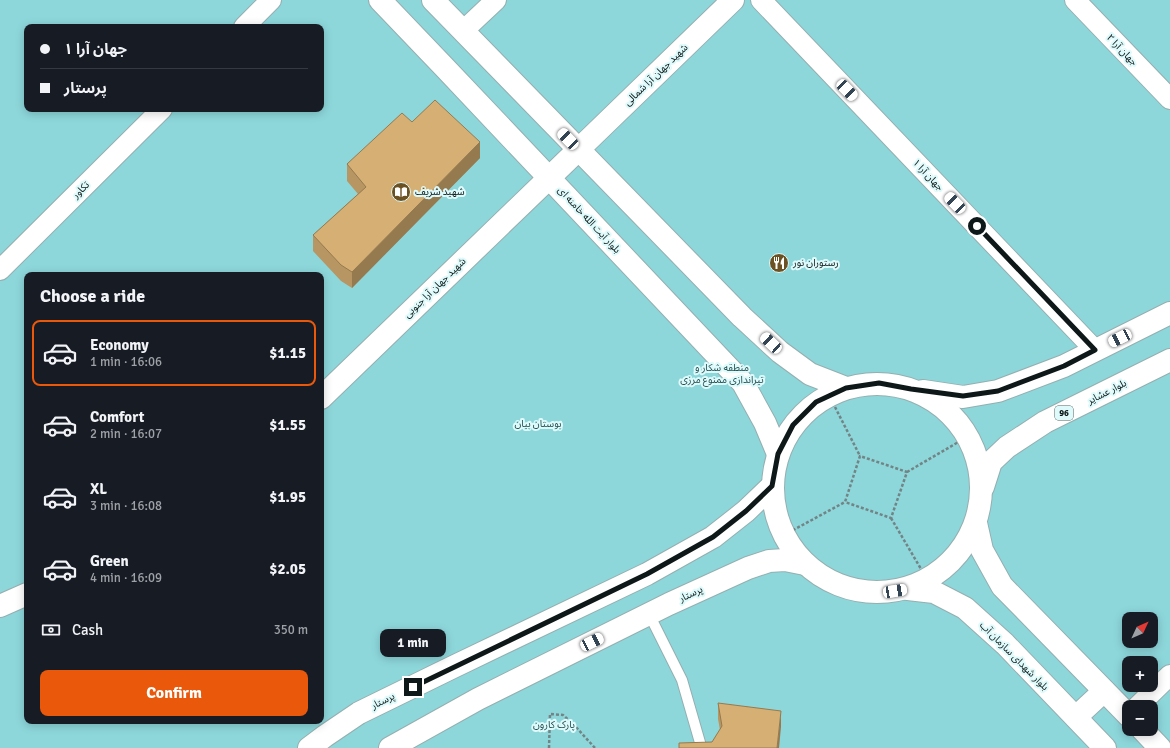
<!DOCTYPE html>
<html lang="en">
<head>
<meta charset="utf-8">
<style>
  body { margin:0; font-family:Signika,"Noto Sans Arabic",sans-serif; background:#242831; color:#f1f3f6; height:100vh; display:flex; flex-direction:column; font-size:15px; white-space:nowrap }
  * { box-sizing:border-box; margin:0 }
  p { font-size:13px; color:#9ea1a6 }
  .icon { flex:none; width:22px; height:22px; fill:none; stroke:currentColor; stroke-width:2; stroke-linecap:round; stroke-linejoin:round }
  .map { position:relative; flex:1; overflow:hidden }
  .side { position:absolute; left:24px; top:272px; width:300px; height:452px; display:flex; flex-direction:column; background:#171b24; border-radius:8px; box-shadow:0 2px 10px #0003 }
  .side>* { flex:none }
  .guide { position:absolute; left:24px; top:24px; width:300px; height:88px; border-radius:8px; box-shadow:0 2px 10px #0003; display:grid; align-content:center; height:88px; padding:0 16px; background:#171b24 }
  .needle { width:26px; rotate:46deg }
  .fabs { position:absolute; left:1122px; top:612px; display:grid; gap:8px }
  .fabs a { display:grid; place-items:center; width:36px; height:36px; border-radius:8px; background:#171b24; box-shadow:0 2px 10px #0003; font-size:20px }
  .end { position:absolute; width:18px; height:18px; margin:-9px; border:5px solid #0e1818; background:#fff; box-shadow:0 0 0 2px #fff }
  .from { border-radius:50% }
  .bubble { position:absolute; height:28px; border-radius:8px; background:#171b24; box-shadow:0 2px 10px #0003; font-size:13px; font-weight:700; line-height:28px; text-align:center }
  .car { position:absolute; width:12px; height:24px; margin:-12px -6px; border-radius:5px; box-shadow:0 0 3px 1px #0007; background:linear-gradient(#fff 24%,#345 0 40%,#fff 0 76%,#345 0 86%,#fff 0) }
  .guide b { display:flex; align-items:center; gap:14px; height:38px; font-size:15px }
  .guide b+b { border-top:1px solid #363941 }
  .guide i { width:10px; height:10px; background:#f1f3f6 }
  ul { padding:0; list-style:none }
  li { display:flex; align-items:center; gap:12px; height:66px; margin:0 8px 6px; padding:0 8px; border:2px solid transparent; border-radius:8px }
  li div { flex:1 }
  li b { display:block; font-size:15px }
  li em { font-style:normal; font-weight:700 }
  li.current { border-color:#ea580c }
  li>.icon { width:36px; height:36px; stroke-width:1.5 }
  h2 { padding:0 16px; font-size:18px; line-height:48px }
  .pay { display:flex; align-items:center; gap:10px; height:44px; padding:0 16px; font-size:15px }
  .pay p { margin-inline-start:auto }
  .button { display:flex; gap:8px; margin-top:auto; padding:8px 16px }
  .button a { flex:1; height:46px; border-radius:8px; background:#ea580c; color:#fff; font-size:16px; font-weight:700; line-height:46px; text-align:center }
  .map>svg:first-child { display:block }
</style>
</head>
<body>
<div class="map">
<svg width="1170" height="748" viewBox="0 0 1170 748">
  <rect width="100%" height="100%" fill="#defafb"/>
  <path fill="#8dd7db" fill-rule="evenodd" d="M0,0h1170v748h-1170zM27,27h294v82h-294zM27,275h294v446h-294zM1129,619h22v22h-22zM1129,663h22v22h-22zM1129,707h22v22h-22z"/>
  <g fill="none" stroke-linecap="round" stroke-linejoin="round">
    <g stroke="#94afb0" stroke-width="12">
      <path id="service" d="M649,614l33,66 19,66"/>
    </g>
    <g stroke="#94afb0" stroke-width="22">
      <g id="minor">
        <path d="M761,0l334,350"/>
        <path d="M1075,0l95,99"/>
        <path d="M244,27l27,-27"/>
        <path d="M463,31l33,-31"/>
        <path d="M0,270l162,-161"/>
        <path d="M1137,707l33,-32"/>
      </g>
    </g>
    <g stroke="#94afb0" stroke-width="24">
      <g id="tertiary">
        <path d="M579,149l154,-149"/>
        <path d="M321,398l228,-220"/>
        <path d="M0,606l27,-12"/>
      </g>
    </g>
    <g stroke="#94afb0" stroke-width="24">
      <g id="secondary">
        <path d="M976,523l6,27 20,36 127,130"/>
        <path d="M908,589l26,3 31,16 40,36 100,104"/>
        <path d="M1076,717l28,-26"/>
        <path d="M1142,729l18,19"/>
      </g>
    </g>
    <g stroke="#94afb0" stroke-width="24">
      <g id="primary">
        <path d="M380,0l67,70 296,313 22,40 13,31"/>
        <path d="M433,0l309,317 38,35 30,22 36,14"/>
        <path d="M549,178l30,-29"/>
        <circle cx="877" cy="488" r="104"/>
        <path d="M923,391l40,6 35,-6 66,-25 106,-53"/>
        <path d="M983,487l8,-25 16,-15 38,-25 125,-62"/>
        <path d="M309,748l16,-12 34,-23 94,-46 194,-93 66,-37 33,-26 26,-25"/>
        <path d="M390,748l88,-49 191,-95 79,-36 21,-7 16,-1 20,4"/>
      </g>
    </g>
    <g stroke="#728485" stroke-width="2.5" stroke-dasharray="3 2" stroke-linecap="butt">
      <path d="M835,407l25,49"/>
      <path d="M907,472l60,-35"/>
      <path d="M891,518l30,51"/>
      <path d="M784,535l61,-33 15,-46 47,16 -16,46 -46,-16"/>
      <path d="M549,748l1,-34 13,1 12,11 20,22"/>
    </g>
    <use href="#service" stroke="#fff" stroke-width="10"/>
    <use href="#minor" stroke="#fff" stroke-width="20"/>
    <use href="#tertiary" stroke="#fff" stroke-width="22"/>
    <use href="#secondary" stroke="#fff" stroke-width="22"/>
    <use href="#primary" stroke="#fff" stroke-width="22"/>
  </g>
  <g fill="#b79663">
    <path d="M412,122l68,36 -128,130 -11,-7 -28,-30v-16l45,-41 -11,-13v-17z"/>
    <path d="M718,703l63,24 -69,15 8,-12 -2,-11z"/>
  </g>
  <g fill="#957a50">
    <path d="M480,142v16l-128,130v-16z"/>
    <path d="M781,711v16l-2,21h-2z"/>
  </g>
  <g fill="#d5af73" stroke="#957a50">
    <path d="M435,100l45,42 -128,130 -11,-7 -28,-30 53,-48 -19,-23 55,-51 10,9z"/>
    <path d="M718,703l63,8 -4,37h-98v-5l33,-1 10,-16z"/>
  </g>
  <g fill="none" stroke-linecap="round" stroke-linejoin="round">
    <path stroke="#0e1818" stroke-width="5" d="M413,687l234,-113 66,-37 33,-26 26,-25 6,-32 15,-29 23,-23 30,-14 33,-5 32,6 52,7 35,-5 66,-25 31,-16 -118,-124"/>
  </g>
  <defs>
    <g id="library-disc" transform="scale(1)"><circle r="9.5" fill="#6c5123" stroke="#defafb"/><path d="M-6-4Q-3-5.5-.7-3.5V5Q-3 3-6 4ZM6-4Q3-5.5 .7-3.5V5Q3 3 6 4Z" fill="#fff"/></g>
    <g id="restaurant-disc" transform="scale(1)"><circle r="9.5" fill="#6c5123" stroke="#defafb"/><path d="M-5-6h1v4h1v-4h1v4h1v-4h1v5L-1.5 .5V6h-2V.5L-5-1ZM5-6V6H3V1.5H1.5Q1.5-4 5-6Z" fill="#fff"/></g>
  </defs>
  <g fill-rule="evenodd">
    <use href="#library-disc" x="401" y="192"/>
    <use href="#restaurant-disc" x="779" y="263"/>
  </g>
  <g text-anchor="middle" dominant-baseline="central" stroke-width="4" stroke-linejoin="round" paint-order="stroke">
    <rect fill="#defafb" stroke="#4c5c5c" stroke-width="1" x="1055" y="406" width="18" height="14" rx="3"/>
    <g font-size="9" font-weight="bold" fill="#0e1818">
      <text x="1064" y="413">96</text>
    </g>
    <g font-size="10" fill="#0e1818" stroke="#defafb">
      <text transform="translate(1122 50) rotate(46)">جهان آرا ۲</text>
      <text transform="translate(656 75) rotate(-44)">شهید جهان آرا شمالی</text>
      <text transform="translate(928 175) rotate(46)">جهان آرا ۱</text>
      <text transform="translate(81 190) rotate(-45)">تکاور</text>
      <text transform="translate(589 220) rotate(47)">بلوار آیت الله خامنه ای</text>
      <text transform="translate(435 288) rotate(-44)">شهید جهان آرا جنوبی</text>
      <text transform="translate(1107 392) rotate(-27)">بلوار عشایر</text>
      <text transform="translate(691 594) rotate(-25)">پرستار</text>
      <text transform="translate(1014 656) rotate(45)">بلوار شهدای سازمان آب</text>
      <text transform="translate(383 701) rotate(-26)">پرستار</text>
    </g>
    <g font-size="10" fill="#0e1818" stroke="#defafb" text-anchor="start">
      <text x="415" y="192">شهید شریف</text>
      <text x="793" y="263">رستوران نور</text>
    </g>
    <g font-size="10" fill="#234e50" stroke="#defafb">
      <text x="722" y="368">منطقه شکار و<tspan x="722" dy="12">تیراندازی ممنوع مرزی</tspan></text>
      <text x="538" y="424">بوستان بیان</text>
      <text x="554" y="725">پارک کارون</text>
    </g>
  </g>
</svg>
<div class="fabs">
<a><svg class="needle" viewBox="-14 -14 28 28"><path d="M0-13l5 13h-10z" fill="#e53935"/><path d="M0 13l5-13h-10z" fill="#9ea1a6"/></svg></a>
<a>+</a>
<a>−</a>
</div>
<i class="end from" style="left:977px;top:226px"></i>
<i class="end" style="left:413px;top:687px"></i>
<div class="bubble" style="left:380px;top:629px;width:66px">1 min</div>
<i class="car" style="left:847px;top:90px;rotate:136deg"></i>
<i class="car" style="left:568px;top:139px;rotate:316deg"></i>
<i class="car" style="left:955px;top:203px;rotate:316deg"></i>
<i class="car" style="left:1120px;top:338px;rotate:244deg"></i>
<i class="car" style="left:771px;top:343px;rotate:313deg"></i>
<i class="car" style="left:895px;top:591px;rotate:81deg"></i>
<i class="car" style="left:592px;top:642px;rotate:64deg"></i>
<div class="guide">
<b><i class="from"></i>جهان آرا ۱</b>
<b><i></i>پرستار</b>
</div>
<section class="side">
<h2>Choose a ride</h2>
<ul>
<li class="current"><svg class="icon" aria-label="car" viewBox="0 0 24 24"><path d="M5 17H2v-5l4-1 3-4h7l3 4 3 1v5h-3M9 17h6M6 11h13"/><circle cx="7" cy="17" r="2"/><circle cx="17" cy="17" r="2"/></svg><div><b>Economy</b><p>1 min · 16:06</p></div><em>$1.15</em></li>
<li><svg class="icon" aria-label="car" viewBox="0 0 24 24"><path d="M5 17H2v-5l4-1 3-4h7l3 4 3 1v5h-3M9 17h6M6 11h13"/><circle cx="7" cy="17" r="2"/><circle cx="17" cy="17" r="2"/></svg><div><b>Comfort</b><p>2 min · 16:07</p></div><em>$1.55</em></li>
<li><svg class="icon" aria-label="car" viewBox="0 0 24 24"><path d="M5 17H2v-5l4-1 3-4h7l3 4 3 1v5h-3M9 17h6M6 11h13"/><circle cx="7" cy="17" r="2"/><circle cx="17" cy="17" r="2"/></svg><div><b>XL</b><p>3 min · 16:08</p></div><em>$1.95</em></li>
<li><svg class="icon" aria-label="car" viewBox="0 0 24 24"><path d="M5 17H2v-5l4-1 3-4h7l3 4 3 1v5h-3M9 17h6M6 11h13"/><circle cx="7" cy="17" r="2"/><circle cx="17" cy="17" r="2"/></svg><div><b>Green</b><p>4 min · 16:09</p></div><em>$2.05</em></li>
</ul>
<div class="pay"><svg class="icon" aria-label="cash" viewBox="0 0 24 24"><path d="M3 7h18v10H3z"/><circle cx="12" cy="12" r="2"/></svg>Cash<p>350 m</p></div>
<div class="button"><a>Confirm</a></div>
</section>
</div>
</body>
</html>
